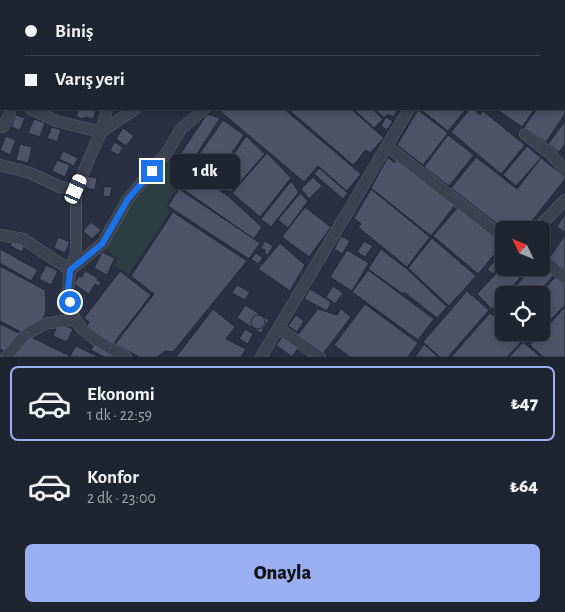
<!DOCTYPE html>
<html lang="tr">
<head>
<meta charset="utf-8">
<style>
  body { margin:0; font-family:"Alegreya Sans",sans-serif; background:#2c303d; color:#f1f3f6; height:100vh; display:flex; flex-direction:column; font-size:19px; white-space:nowrap }
  * { box-sizing:border-box; margin:0 }
  p { font-size:16px; color:#a1a4ab }
  .icon { flex:none; width:28px; height:28px; fill:none; stroke:currentColor; stroke-width:2; stroke-linecap:round; stroke-linejoin:round }
  .map { position:relative; height:357px; overflow:hidden }
  .details { display:flex; flex-direction:column; background:#1f2431; flex:1 }
  .details>* { flex:none }
  .guide { position:absolute; left:0px; top:0px; width:565px; height:110px; box-shadow:0 2px 8px #0003,0 0 0 1px #3c414d; display:grid; align-content:center; height:110px; padding:0 25px; background:#1f2431 }
  .needle { width:32px; rotate:313deg }
  .fabs { position:absolute; left:495px; top:221px; display:grid; gap:10px }
  .fabs a { display:grid; place-items:center; width:55px; height:55px; border-radius:8px; background:#1f2431; box-shadow:0 2px 8px #0003,0 0 0 1px #3c414d; font-size:25px }
  .end { position:absolute; width:22px; height:22px; margin:-11px; border:6px solid #1a73e8; background:#fff; box-shadow:0 0 0 2px #fff }
  .from { border-radius:50% }
  .bubble { position:absolute; height:35px; border-radius:8px; background:#1f2431; box-shadow:0 2px 8px #0003,0 0 0 1px #3c414d; font-size:16px; font-weight:800; line-height:35px; text-align:center }
  .car { position:absolute; width:15px; height:30px; margin:-15px -8px; border-radius:6px; box-shadow:0 0 4px 1px #0007; background:linear-gradient(#fff 24%,#345 0 40%,#fff 0 76%,#345 0 86%,#fff 0) }
  .guide b { display:flex; align-items:center; gap:18px; height:48px; font-size:19px }
  .guide b+b { border-top:1px solid #3c414d }
  .guide i { width:12px; height:12px; background:#f1f3f6 }
  ul { padding:9px 0 0; list-style:none }
  li { display:flex; align-items:center; gap:15px; height:75px; margin:0 10px 8px; padding:0 15px; border:2px solid transparent; border-radius:8px }
  li div { flex:1 }
  li b { display:block; font-size:19px }
  li em { font-style:normal; font-weight:800 }
  li.on { border-color:#99aff1 }
  li>.icon { width:45px; height:45px; stroke-width:1.5 }
  .action { display:flex; gap:10px; margin-top:auto; padding:10px 25px }
  .action a { flex:1; height:58px; border-radius:8px; background:#99aff1; color:#111; font-size:20px; font-weight:800; line-height:58px; text-align:center }
  .map>svg:first-child { display:block }
</style>
</head>
<body>
<div class="map">
<svg width="565" height="357" viewBox="0 0 565 357">
  <rect width="100%" height="100%" fill="#293041"/>
  <path fill="#2c3e43" d="M173,153l14,11 -1,10 -19,30 2,10 -40,60 -14,-8 2,-8 -11,-9 22,-43z"/>
  <g fill="#4d5467" stroke="#242938">
    <path d="M376,0h70l2,1h-71z"/>
    <path d="M565,68v46l-19,28 -22,-15 13,-18h27z"/>
    <path d="M79,109h17l-3,10 -8,-2 -1,2 -8,-2z"/>
    <path d="M222,109h62l77,65 -14,17 -29,-25 -14,16 -84,-71z"/>
    <path d="M288,109h63l33,29 -14,15 -4,-3 -13,15z"/>
    <path d="M353,109h19l11,10 -9,9z"/>
    <path d="M375,109h23l-5,8 -5,-3 -4,4z"/>
    <path d="M420,109h46l-18,22z"/>
    <path d="M470,109h3l7,6 3,-4 42,34 -24,29 -50,-42z"/>
    <path d="M496,109h39l-13,18z"/>
    <path d="M418,110l30,23 -25,32 -26,-20z"/>
    <path d="M207,114l13,4 -28,44 -13,-6z"/>
    <path d="M16,115l9,3 -5,12 -9,-3z"/>
    <path d="M386,117l7,4 -6,9 -6,-4z"/>
    <path d="M34,119l11,4 -5,14 -12,-4z"/>
    <path d="M223,120l21,15 -29,43 -22,-15z"/>
    <path d="M565,121v23l-6,8 -11,-8z"/>
    <path d="M52,127l9,3 -4,12 -10,-4z"/>
    <path d="M123,128l11,8 -8,10 -10,-7z"/>
    <path d="M448,135l26,20 -25,31 -25,-19z"/>
    <path d="M6,136l10,4 -6,15 -10,-5z"/>
    <path d="M246,136l19,18 -34,38 -14,-13z"/>
    <path d="M114,142l9,5 -4,8 -9,-4z"/>
    <path d="M20,144l12,3 -4,16 -12,-3z"/>
    <path d="M527,146l14,12 -25,28 -13,-11z"/>
    <path d="M63,151l15,7 -4,8 -15,-7z"/>
    <path d="M267,153l24,25 -31,39 -28,-24z"/>
    <path d="M388,157l6,6 5,-6 57,47 -25,32 -60,-48z"/>
    <path d="M476,157l41,32 24,-31 24,19v2l-40,51h-20l-54,-42z"/>
    <path d="M57,160l13,5 -5,12 -13,-6z"/>
    <path d="M319,168l29,25 -5,6 -29,-25z"/>
    <path d="M192,171l36,25 34,31 -8,12 -74,-52z"/>
    <path d="M86,176l11,2 -2,12 -12,-3z"/>
    <path d="M313,177l9,9 -13,13 -8,-10z"/>
    <path d="M291,181l8,11 -28,35 -10,-8z"/>
    <path d="M104,186l8,1 -2,10 -7,-1z"/>
    <path d="M179,189l81,54 -11,16 -81,-53z"/>
    <path d="M371,189l59,48 -23,30 -49,-40 3,-3 -7,-6z"/>
    <path d="M300,193l8,8 -20,27 -10,-8z"/>
    <path d="M459,206l45,37 -26,31 -45,-38z"/>
    <path d="M305,207l26,20 -22,30 -27,-20z"/>
    <path d="M173,212l74,49 -74,91 -8,-1 -8,6h-18l-24,-13 39,-50 -23,-18z"/>
    <path d="M565,214v18l-8,-5z"/>
    <path d="M91,222l10,8 -9,9 -9,-8z"/>
    <path d="M565,235v40l-17,-15z"/>
    <path d="M341,236l9,5 -8,13 -8,-5z"/>
    <path d="M58,237l12,5 -5,11 -11,-5z"/>
    <path d="M432,238l44,38 -27,30 -41,-38z"/>
    <path d="M13,240l12,5 -3,7 -12,-6z"/>
    <path d="M265,241l8,5 -5,9 -4,-2 2,-2 -5,-3z"/>
    <path d="M364,241l9,5 -8,11 -8,-5z"/>
    <path d="M280,243l25,22 -15,26 -32,-22z"/>
    <path d="M0,249l38,21 -7,11 -31,-18z"/>
    <path d="M381,249l26,20 40,38 -10,11 -33,-26 -1,2 -35,-25z"/>
    <path d="M347,250l22,13 -17,28 -22,-14z"/>
    <path d="M102,252l13,6 -8,17 -13,-7z"/>
    <path d="M256,253l7,5 -5,6 -7,-5z"/>
    <path d="M496,260l5,5 -8,9 -6,-5z"/>
    <path d="M541,261l14,13 -19,21h-28l15,-17 -3,-3 7,-7h14z"/>
    <path d="M46,265l12,6 -7,14 -12,-6z"/>
    <path d="M504,265v3h5l11,10 -28,31 -15,-15z"/>
    <path d="M0,266l45,24 1,16 -1,9 -7,9 -15,9 -23,-12z"/>
    <path d="M368,270l66,49 -16,21 -66,-48z"/>
    <path d="M85,271l13,7 -1,2 4,2 -2,4 -4,-2 -6,10 -15,-10 5,-8 3,1z"/>
    <path d="M120,271l31,24 -38,49 -27,-17 3,-5 -5,-4z"/>
    <path d="M557,275l8,8v22l-24,25v-35h-2z"/>
    <path d="M237,285l13,7 -5,8 -13,-7z"/>
    <path d="M333,286l10,7 -8,11 -9,-7z"/>
    <path d="M310,289l21,13 -4,9 -23,-12z"/>
    <path d="M467,291l22,19 -41,47h-8l-17,-15z"/>
    <path d="M504,299v20l-10,-9z"/>
    <path d="M365,304l53,39 -10,14h-58l-16,-12z"/>
    <path d="M245,305l24,15 -8,13 -24,-15z"/>
    <path d="M565,307v50h-22l-13,-12z"/>
    <path d="M213,309l22,18 -9,12 20,10 -5,8h-65z"/>
    <path d="M318,309l19,6 4,-6 10,8 -29,38 -25,-19z"/>
    <path d="M490,313l14,12v7h8l10,9 -15,16h-56z"/>
    <circle cx="258" cy="322" r="7"/>
    <path d="M296,315l8,6 -7,11 -9,-6z"/>
    <path d="M58,323l15,6 -6,13 -14,-6z"/>
    <path d="M0,324l23,11 -17,17 -6,-3z"/>
    <path d="M245,329l8,5 -5,10 -9,-5z"/>
    <path d="M518,332h21l-10,11z"/>
    <path d="M29,336l41,20 6,-10 23,11h-88z"/>
    <path d="M283,336l16,11 -7,10 -16,-12z"/>
    <path d="M523,342l18,15h-32z"/>
    <path d="M94,344l20,10 -1,3h-9l-13,-7z"/>
    <path d="M424,344l14,13h-23z"/>
  </g>
  <g fill="none" stroke-linecap="round" stroke-linejoin="round">
    <g stroke="#5b606e" stroke-width="12">
      <g id="minor">
        <path d="M112,0l1,1"/>
        <path d="M189,1v-1"/>
        <path d="M266,1l1,-1"/>
        <path d="M339,1l1,-1"/>
        <path d="M473,1l1,-1"/>
        <path d="M31,109l25,12 45,11 6,-23"/>
        <path d="M0,125l3,2 7,-13v-5"/>
        <path d="M525,134l27,21 13,16"/>
        <path d="M387,146l117,92"/>
        <path d="M0,165l30,8 30,14 16,2"/>
        <path d="M536,230l29,-30"/>
        <path d="M0,235l23,4 47,31 32,-26 26,-45 39,-47 14,-23 23,-20"/>
        <path d="M541,258l24,20"/>
        <path d="M278,328l42,29"/>
        <path d="M6,357l19,-22 19,-11 31,-5"/>
        <path d="M126,357l-33,-19 -12,-10 -9,-15 -4,-22 2,-21 6,-17v-64l25,-57 34,-23"/>
        <path d="M261,357l148,-248"/>
      </g>
    </g>
    <use href="#minor" stroke="#3d4251" stroke-width="11"/>
  </g>
  <g fill="none" stroke-linecap="round" stroke-linejoin="round">
    <path stroke="#1a73e8" stroke-width="6" d="M70,302l-2,-11 2,-21 32,-26 26,-45 24,-28"/>
  </g>
</svg>
<div class="fabs">
<a><svg class="needle" viewBox="-14 -14 28 28"><path d="M0-13l5 13h-10z" fill="#e53935"/><path d="M0 13l5-13h-10z" fill="#a1a4ab"/></svg></a>
<a><svg class="icon" aria-label="locate" viewBox="0 0 24 24"><circle cx="12" cy="12" r="6"/><path d="M12 2v4M12 18v4M2 12h4M18 12h4"/></svg></a>
</div>
<i class="end from" style="left:70px;top:302px"></i>
<i class="end" style="left:152px;top:171px"></i>
<div class="bubble" style="left:170px;top:154px;width:70px">1 dk</div>
<i class="car" style="left:76px;top:189px;rotate:24deg"></i>
<div class="guide">
<b><i class="from"></i>Biniş</b>
<b><i></i>Varış yeri</b>
</div>
</div>
<section class="details">
<ul>
<li class="on"><svg class="icon" aria-label="car" viewBox="0 0 24 24"><path d="M5 17H2v-5l4-1 3-4h7l3 4 3 1v5h-3M9 17h6M6 11h13"/><circle cx="7" cy="17" r="2"/><circle cx="17" cy="17" r="2"/></svg><div><b>Ekonomi</b><p>1 dk · 22:59</p></div><em>₺47</em></li>
<li><svg class="icon" aria-label="car" viewBox="0 0 24 24"><path d="M5 17H2v-5l4-1 3-4h7l3 4 3 1v5h-3M9 17h6M6 11h13"/><circle cx="7" cy="17" r="2"/><circle cx="17" cy="17" r="2"/></svg><div><b>Konfor</b><p>2 dk · 23:00</p></div><em>₺64</em></li>
</ul>
<div class="action"><a>Onayla</a></div>
</section>
</body>
</html>
